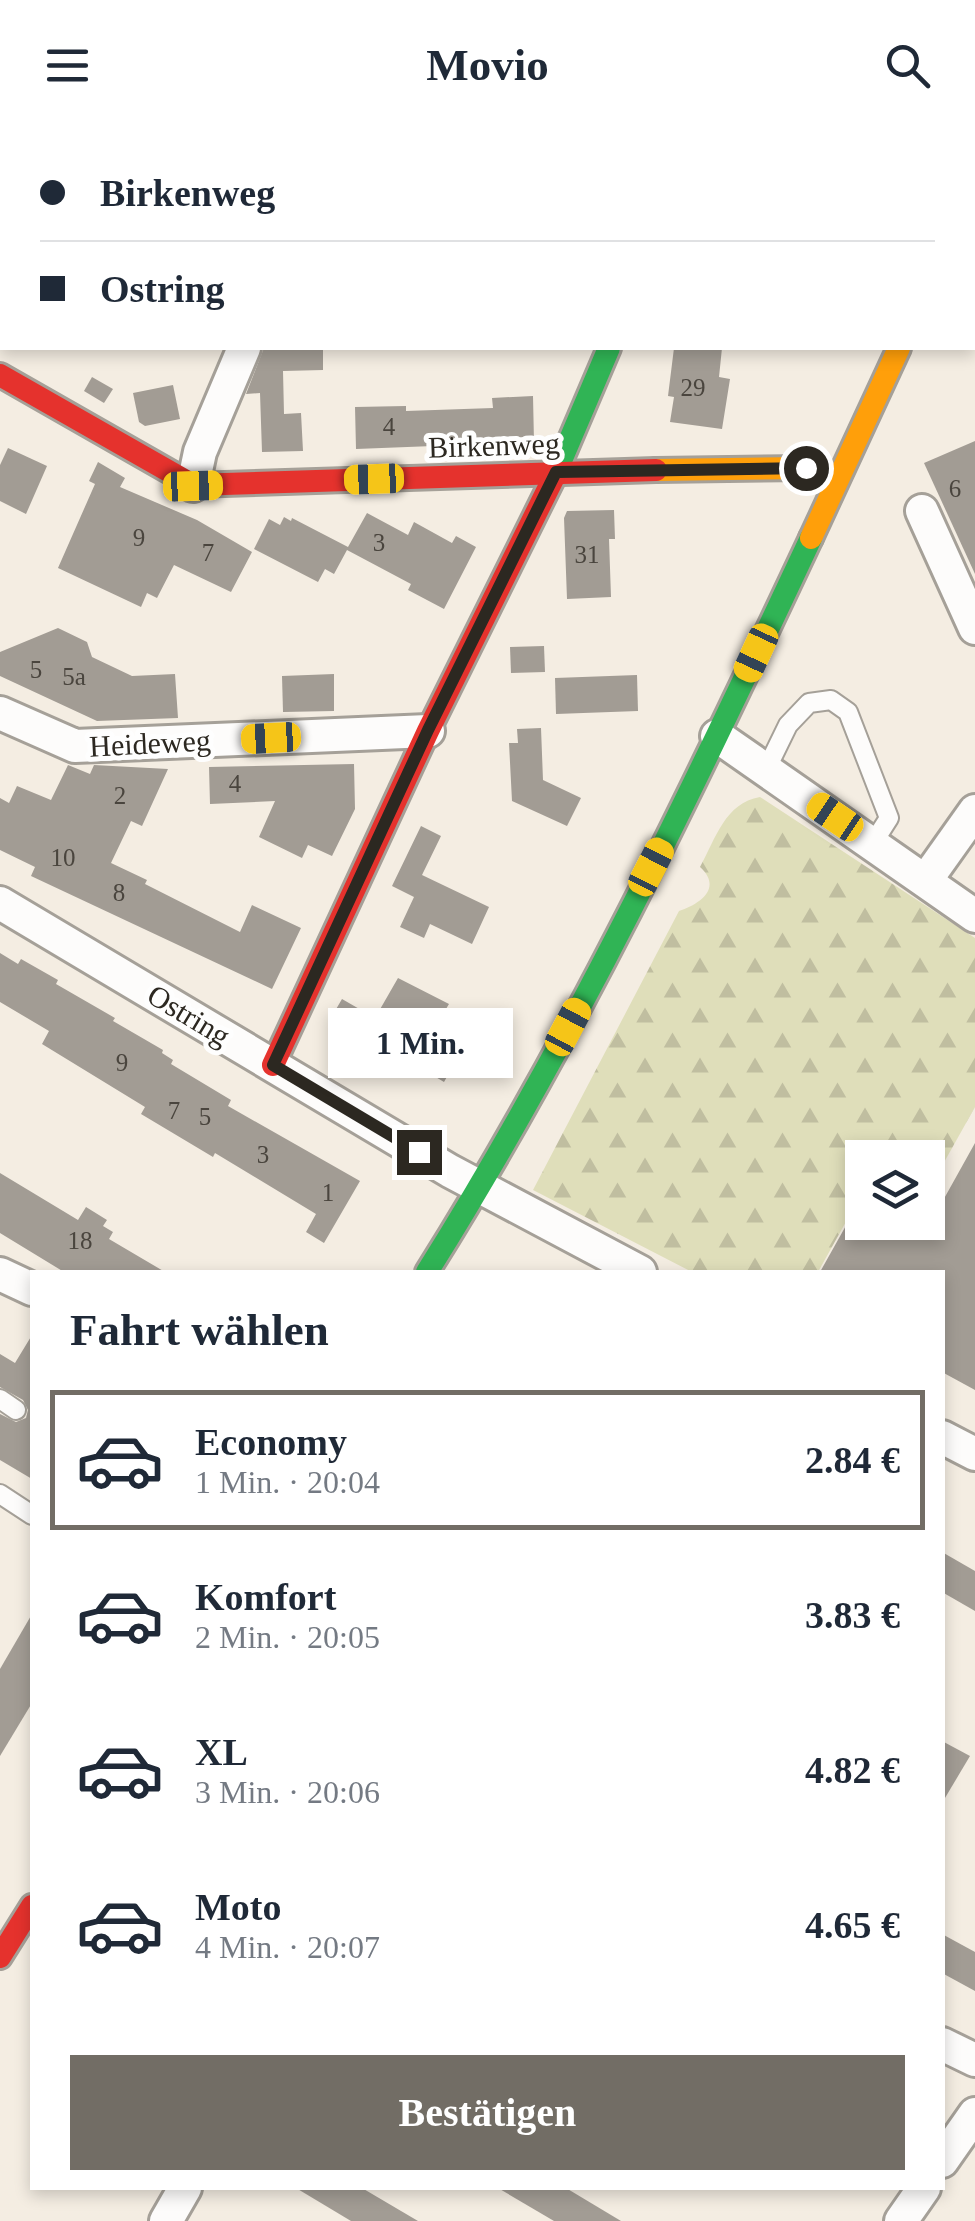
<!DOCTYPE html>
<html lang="de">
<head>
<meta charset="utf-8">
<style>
  body { margin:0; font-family:"Times New Roman",serif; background:#f6f6f7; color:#1f2937; height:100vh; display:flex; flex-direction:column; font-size:38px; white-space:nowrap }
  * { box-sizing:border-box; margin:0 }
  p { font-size:32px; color:#747a83 }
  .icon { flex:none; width:55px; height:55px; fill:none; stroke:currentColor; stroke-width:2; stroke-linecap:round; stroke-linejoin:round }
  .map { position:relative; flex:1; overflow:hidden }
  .details { position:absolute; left:30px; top:1140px; width:915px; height:920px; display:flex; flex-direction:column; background:#fff; border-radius:0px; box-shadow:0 5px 15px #0003 }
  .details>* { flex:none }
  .guide { position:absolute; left:0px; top:0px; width:975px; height:220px; box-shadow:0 5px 15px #0003; display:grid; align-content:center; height:220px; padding:0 40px; background:#fff }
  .fabs { position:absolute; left:845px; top:1010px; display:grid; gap:20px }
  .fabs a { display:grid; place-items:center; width:100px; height:100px; border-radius:0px; background:#fff; box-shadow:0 5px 15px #0003; font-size:50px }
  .end { position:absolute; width:45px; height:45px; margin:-22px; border:12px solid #2c2821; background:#fff; box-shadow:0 0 0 5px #fff }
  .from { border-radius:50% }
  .bubble { position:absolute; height:70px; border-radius:0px; background:#fff; box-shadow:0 5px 15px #0003; font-size:32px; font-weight:700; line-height:70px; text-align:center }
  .car { position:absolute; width:30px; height:60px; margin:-30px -15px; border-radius:12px; box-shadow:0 0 8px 2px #0007; background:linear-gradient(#f5c518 24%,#345 0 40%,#f5c518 0 76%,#345 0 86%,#f5c518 0) }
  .guide b { display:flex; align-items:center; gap:35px; height:95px; font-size:38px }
  .guide b+b { border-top:2px solid #e0e1e3 }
  .guide i { width:25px; height:25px; background:#1f2937 }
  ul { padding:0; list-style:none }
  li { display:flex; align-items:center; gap:30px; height:140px; margin:0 20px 15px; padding:0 20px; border:5px solid transparent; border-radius:0px }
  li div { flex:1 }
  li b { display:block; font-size:38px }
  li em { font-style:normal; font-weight:700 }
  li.current { border-color:#726d65 }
  li>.icon { width:90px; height:90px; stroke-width:1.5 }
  h2 { padding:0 40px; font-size:45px; line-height:120px }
  .action { display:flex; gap:20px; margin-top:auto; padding:20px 40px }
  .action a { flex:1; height:115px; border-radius:0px; background:#726d65; color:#fff; font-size:40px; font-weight:700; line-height:115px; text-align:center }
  header { display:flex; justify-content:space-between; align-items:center; height:130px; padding:0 40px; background:#fff; font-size:45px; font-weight:700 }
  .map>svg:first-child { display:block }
</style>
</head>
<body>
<header><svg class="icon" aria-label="menu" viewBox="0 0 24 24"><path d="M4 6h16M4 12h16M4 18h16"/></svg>Movio<svg class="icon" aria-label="search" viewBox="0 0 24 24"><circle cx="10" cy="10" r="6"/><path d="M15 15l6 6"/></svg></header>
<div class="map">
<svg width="975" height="2091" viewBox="0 0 975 2091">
  <defs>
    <pattern id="forest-firs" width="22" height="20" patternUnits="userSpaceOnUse" patternTransform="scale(2.5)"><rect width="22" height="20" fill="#dfdeba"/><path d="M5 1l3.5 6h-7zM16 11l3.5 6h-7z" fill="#c0bea0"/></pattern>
  </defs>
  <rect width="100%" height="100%" fill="#f4ede2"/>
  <path fill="url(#forest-firs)" d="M760,667l215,141v169l-47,84v-33h-66v35l-44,79h-126l-159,-82 146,-279c21,-7 44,-23 21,-44 16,-29 25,-64 60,-70z"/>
  <g fill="#a29c94">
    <path d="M264,218h59v22l-40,1 1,43 17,-1 2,38 -41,1 -2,-59 -14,1z"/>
    <path d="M674,218h48l-3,29 11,2 -8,50 -52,-7 4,-25 -6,-1z"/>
    <path d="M92,247l21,12 -9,14 -20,-12z"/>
    <path d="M173,255l7,34 -35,7 -6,-4 -6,-29z"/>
    <path d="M533,266l1,46 -178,7 -1,-42 51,-1v5l87,-3 -1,-10z"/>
    <path d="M975,311v133l-51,-111z"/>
    <path d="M8,318l39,18 -21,48 -26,-13v-36z"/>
    <path d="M98,332l27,16 -5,9 77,33 55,32 -21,40 -57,-27 -17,33 -10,-5 -6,14 -83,-39 37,-84 -6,-3z"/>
    <path d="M614,380l1,29h-6l2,58 -44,2 -3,-81 3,-7z"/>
    <path d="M367,383l41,22 6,-13 38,21 4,-7 20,11 -32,62 -36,-19 3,-6 -64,-34 -13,24 -9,-5 -7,13 -64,-33 15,-30 11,6 4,-8 7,4 1,-3 56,29z"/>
    <path d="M58,498l29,14 5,15 40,19 43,-2 3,44 -81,3 -97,-45v-24z"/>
    <path d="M544,516l1,26 -34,1 -1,-26z"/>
    <path d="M334,544v37l-51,1 -1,-36z"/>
    <path d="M637,545l1,36 -82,3 -1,-36z"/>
    <path d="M541,598l2,52 38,18 -14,28 -55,-25 -3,-58h9l-1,-14z"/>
    <path d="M354,634l1,45 -23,47 -24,-11 -6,13 -43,-21 16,-36 -65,3 -1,-37z"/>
    <path d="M68,635l22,9 4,-9 74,4 -26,57 -11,-5 -20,42 36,17 -2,4 95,48 12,-27 49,23 -29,61 -241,-113 4,-9 -35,-17v-52l9,5 8,-17 34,14z"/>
    <path d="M421,696l20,10 -19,39 67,32 -17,37 -42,-20 -6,14 -24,-11 14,-30 -22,-11z"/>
    <path d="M0,823l18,11 3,-5 37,21 -2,4 59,34 -2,3 50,29 -1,3 11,7 -2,4 60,36 -3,6 132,75 -36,62 -18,-11 10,-18 -101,-61 -2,4 -72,-43 4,-7 -103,-63 7,-13 -49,-29z"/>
    <path d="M398,848l51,26 -17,28 17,10 -3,6 13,8 -15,26 -15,-9 -3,5 -98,-55 14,-24 33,19z"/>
    <path d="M975,1013v247l-33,-18v-100h-122l28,-50h83z"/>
    <path d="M0,1043l78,47 8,-13 21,13 -4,6 10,6 -4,7 56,33h-101l-64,-39z"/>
    <path d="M32,1205v144l-32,-19v-46l16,8 10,-4 2,-8 -5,-10 -23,-13v-33l15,9z"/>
    <path d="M942,1422l33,19v40l-33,-19z"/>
    <path d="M32,1484v89l-32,53v-87z"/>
    <path d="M942,1611l28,15 -28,47z"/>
    <path d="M942,1804l33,18v39l-33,-18z"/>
    <path d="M296,2058h66l56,33h-67z"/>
    <path d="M498,2058h68l55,33h-67z"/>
  </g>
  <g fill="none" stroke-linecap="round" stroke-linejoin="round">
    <g stroke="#a5a098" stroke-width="22">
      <g id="lane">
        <path d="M766,640l22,-45 21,-22 22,-3 17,12 41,106 -16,25"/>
        <path d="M0,1269l16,11"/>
        <path d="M0,1364l32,21"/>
      </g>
    </g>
    <g stroke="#a5a098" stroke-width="38">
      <g id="street">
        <path d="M336,2l1,-2"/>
        <path d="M700,2l1,-2"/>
        <path d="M193,355l7,-33 44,-104"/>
        <path d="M922,381l53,117"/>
        <path d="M0,583l75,33 353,-15"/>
        <path d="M717,606l258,180"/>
        <path d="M926,750l49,-69"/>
        <path d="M0,773l450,268 190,101"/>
        <path d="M0,1144l32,15"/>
        <path d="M942,1307l33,17"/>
        <path d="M942,1914l33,16"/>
        <path d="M942,2031l33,-47"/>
        <path d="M166,2091l19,-33"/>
        <path d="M901,2091l23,-33"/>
      </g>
    </g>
    <g stroke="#a5a098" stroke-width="28">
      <g id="fast">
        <path d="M554,347l55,-129"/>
        <path d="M427,1142c147,-234 267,-485 384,-734"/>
      </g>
    </g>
    <g stroke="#a5a098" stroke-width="28">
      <g id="slow">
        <path d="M972,57l3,-5"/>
        <path d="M656,340l150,-2 32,10"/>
        <path d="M811,408l88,-190"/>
      </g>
    </g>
    <g stroke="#a5a098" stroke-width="28">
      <g id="jam">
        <path d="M0,245l193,110 463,-15"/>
        <path d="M273,935l155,-334 126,-254"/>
        <path d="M0,1827l32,-51"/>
      </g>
    </g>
    <use href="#lane" stroke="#fdfcfb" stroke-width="18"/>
    <use href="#street" stroke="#fdfcfb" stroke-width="32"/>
    <use href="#fast" stroke="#30b455" stroke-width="22"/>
    <use href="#slow" stroke="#ff9f0a" stroke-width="22"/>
    <use href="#jam" stroke="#e5322d" stroke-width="22"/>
  </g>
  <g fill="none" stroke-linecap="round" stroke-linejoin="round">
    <path stroke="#2c2821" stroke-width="12" d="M419,1022l-146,-87 155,-335 128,-258 250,-4"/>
  </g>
  <g text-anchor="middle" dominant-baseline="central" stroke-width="10" stroke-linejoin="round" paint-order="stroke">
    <g font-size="25" fill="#4a453e">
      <text x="693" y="257">29</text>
      <text x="389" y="296">4</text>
      <text x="955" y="358">6</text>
      <text x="139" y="407">9</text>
      <text x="379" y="412">3</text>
      <text x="208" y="422">7</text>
      <text x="587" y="424">31</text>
      <text x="36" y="539">5</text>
      <text x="74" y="546">5a</text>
      <text x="235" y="653">4</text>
      <text x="120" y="665">2</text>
      <text x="63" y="727">10</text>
      <text x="119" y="762">8</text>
      <text x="122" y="932">9</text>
      <text x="174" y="980">7</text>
      <text x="205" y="986">5</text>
      <text x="263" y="1024">3</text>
      <text x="328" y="1062">1</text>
      <text x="80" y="1110">18</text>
    </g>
    <g font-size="30" fill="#2c2821" stroke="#fefefe">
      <text transform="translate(494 315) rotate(-2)">Birkenweg</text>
      <text transform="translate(150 613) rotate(-3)">Heideweg</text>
      <text transform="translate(189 885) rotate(31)">Ostring</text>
    </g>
  </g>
</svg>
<div class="fabs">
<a><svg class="icon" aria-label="layers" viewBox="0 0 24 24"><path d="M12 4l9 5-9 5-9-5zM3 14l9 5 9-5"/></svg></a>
</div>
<i class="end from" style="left:806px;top:338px"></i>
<i class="end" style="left:419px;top:1022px"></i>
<div class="bubble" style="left:328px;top:878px;width:185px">1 Min.</div>
<i class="car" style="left:374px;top:349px;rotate:268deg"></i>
<i class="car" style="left:193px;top:356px;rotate:88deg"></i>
<i class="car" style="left:756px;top:523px;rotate:205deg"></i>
<i class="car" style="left:271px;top:608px;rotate:267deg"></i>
<i class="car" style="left:835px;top:687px;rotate:304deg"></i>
<i class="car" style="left:651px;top:737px;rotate:27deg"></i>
<i class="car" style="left:568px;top:897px;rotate:28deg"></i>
<div class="guide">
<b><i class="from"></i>Birkenweg</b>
<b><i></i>Ostring</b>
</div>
<section class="details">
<h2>Fahrt wählen</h2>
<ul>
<li class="current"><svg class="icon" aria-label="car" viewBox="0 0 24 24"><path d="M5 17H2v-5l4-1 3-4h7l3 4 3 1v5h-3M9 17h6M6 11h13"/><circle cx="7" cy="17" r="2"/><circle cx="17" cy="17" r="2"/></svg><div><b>Economy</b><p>1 Min. · 20:04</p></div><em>2.84 €</em></li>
<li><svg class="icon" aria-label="car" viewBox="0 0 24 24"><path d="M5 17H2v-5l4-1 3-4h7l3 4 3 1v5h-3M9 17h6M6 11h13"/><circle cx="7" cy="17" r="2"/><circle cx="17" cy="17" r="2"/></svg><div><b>Komfort</b><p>2 Min. · 20:05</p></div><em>3.83 €</em></li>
<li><svg class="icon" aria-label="car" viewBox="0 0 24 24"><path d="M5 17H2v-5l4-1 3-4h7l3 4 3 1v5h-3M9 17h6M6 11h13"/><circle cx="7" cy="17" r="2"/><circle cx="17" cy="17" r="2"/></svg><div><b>XL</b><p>3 Min. · 20:06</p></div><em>4.82 €</em></li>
<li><svg class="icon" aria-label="car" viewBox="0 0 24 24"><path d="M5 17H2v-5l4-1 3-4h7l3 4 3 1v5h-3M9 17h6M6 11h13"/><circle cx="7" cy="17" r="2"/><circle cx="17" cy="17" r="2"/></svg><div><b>Moto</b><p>4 Min. · 20:07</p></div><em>4.65 €</em></li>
</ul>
<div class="action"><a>Bestätigen</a></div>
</section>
</div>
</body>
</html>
